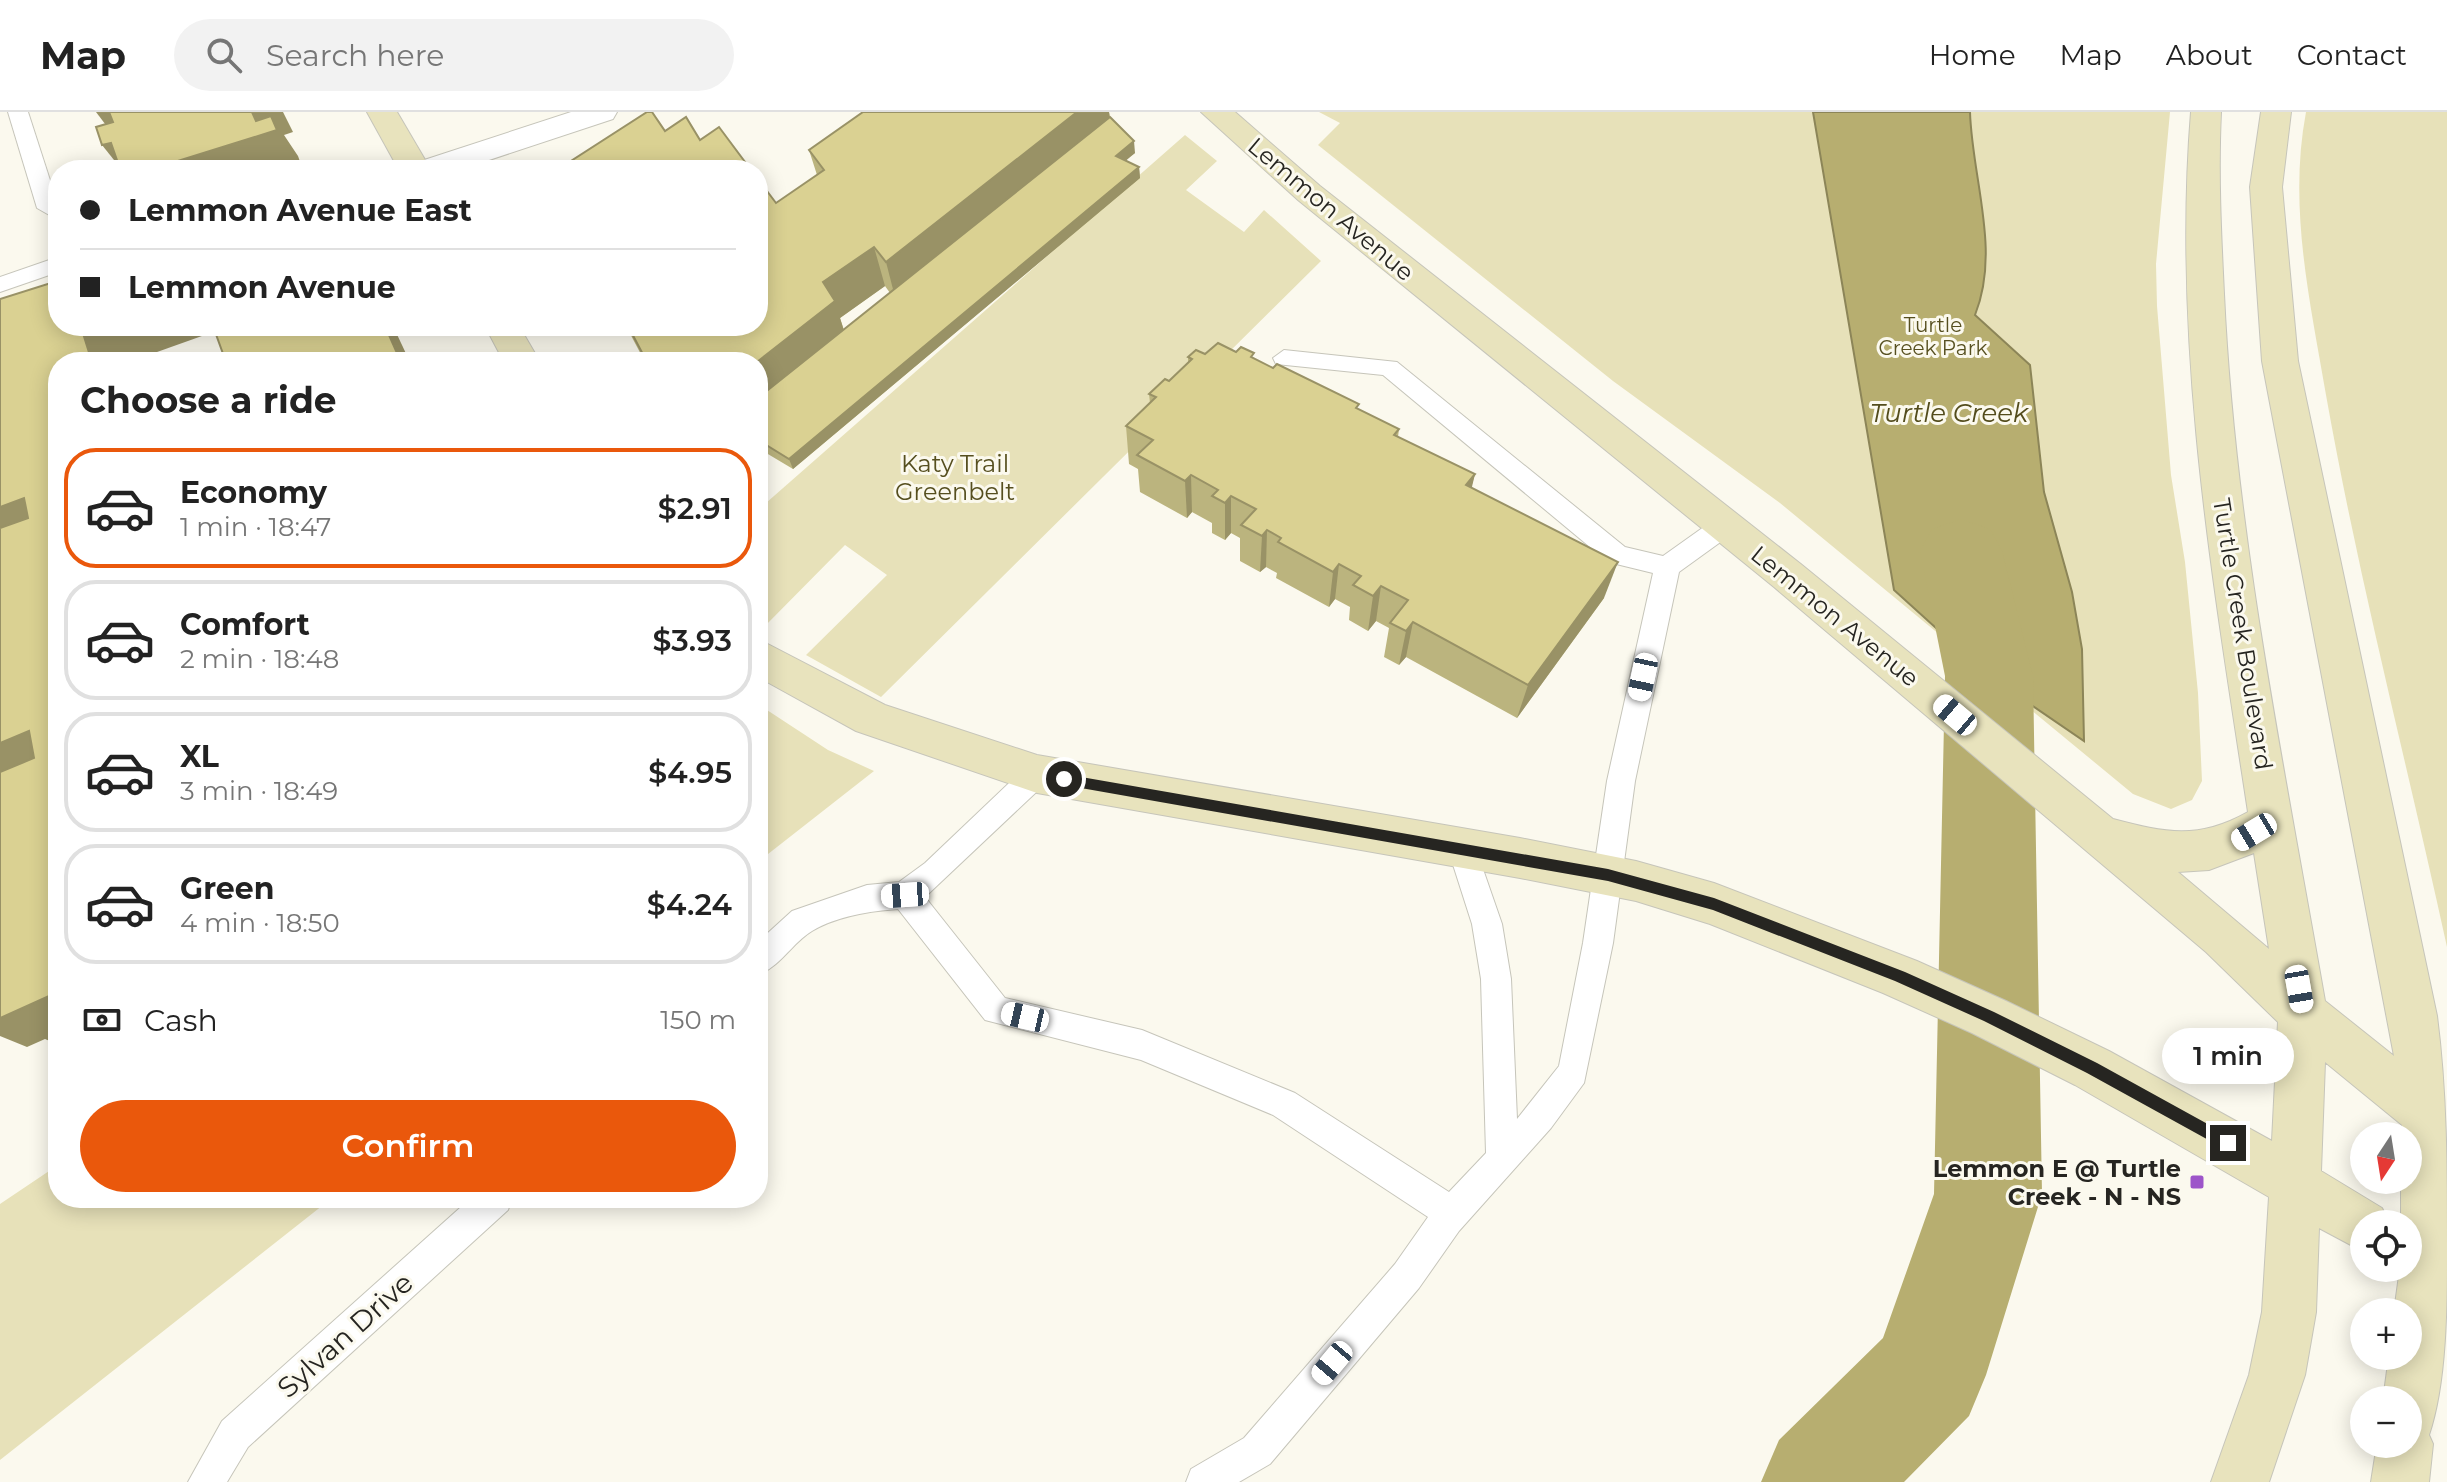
<!DOCTYPE html>
<html lang="en">
<head>
<meta charset="utf-8">
<style>
  body { margin:0; font-family:Montserrat,sans-serif; background:#f2f2f2; color:#222; height:100vh; display:flex; flex-direction:column; font-size:30px; white-space:nowrap }
  * { box-sizing:border-box; margin:0 }
  p { font-size:26px; color:#767676 }
  .icon { flex:none; width:44px; height:44px; fill:none; stroke:currentColor; stroke-width:2; stroke-linecap:round; stroke-linejoin:round }
  .map { position:relative; flex:1; overflow:hidden }
  .drawer { position:absolute; left:48px; top:240px; width:720px; height:856px; display:flex; flex-direction:column; background:#fff; border-radius:32px; box-shadow:0 4px 20px #0003 }
  .drawer>* { flex:none }
  .top-card { position:absolute; left:48px; top:48px; width:720px; height:176px; border-radius:32px; box-shadow:0 4px 20px #0003; display:grid; align-content:center; height:176px; padding:0 32px; background:#fff }
  .needle { width:52px; rotate:192deg }
  .controls { position:absolute; left:2350px; top:1010px; display:grid; gap:16px }
  .controls a { display:grid; place-items:center; width:72px; height:72px; border-radius:50%; background:#fff; box-shadow:0 4px 20px #0003; font-size:40px }
  .end { position:absolute; width:36px; height:36px; margin:-18px; border:10px solid #262521; background:#fff; box-shadow:0 0 0 4px #fff }
  .from { border-radius:50% }
  .bubble { position:absolute; height:56px; border-radius:28px; background:#fff; box-shadow:0 4px 20px #0003; font-size:26px; font-weight:600; line-height:56px; text-align:center }
  .car { position:absolute; width:24px; height:48px; margin:-24px -12px; border-radius:10px; box-shadow:0 0 6px 2px #0007; background:linear-gradient(#fff 24%,#345 0 40%,#fff 0 76%,#345 0 86%,#fff 0) }
  .top-card b { display:flex; align-items:center; gap:28px; height:76px; font-size:30px }
  .top-card b+b { border-top:2px solid #e0e0e0 }
  .top-card i { width:20px; height:20px; background:#222 }
  ul { padding:0; list-style:none }
  li { display:flex; align-items:center; gap:24px; height:120px; margin:0 16px 12px; padding:0 16px; border:4px solid #e0e0e0; border-radius:32px }
  li div { flex:1 }
  li b { display:block; font-size:30px }
  li em { font-style:normal; font-weight:600 }
  li.active { border-color:#ea580c }
  li>.icon { width:72px; height:72px; stroke-width:1.5 }
  h2 { padding:0 32px; font-size:36px; line-height:96px }
  .pay { display:flex; align-items:center; gap:20px; height:88px; padding:0 32px; font-size:30px }
  .pay p { margin-inline-start:auto }
  .primary-button { display:flex; gap:16px; margin-top:auto; padding:16px 32px }
  .primary-button a { flex:1; height:92px; border-radius:48px; background:#ea580c; color:#fff; font-size:32px; font-weight:600; line-height:92px; text-align:center }
  header { display:flex; align-items:center; gap:48px; box-sizing:border-box; height:112px; padding:0 40px; background:#fff; border-bottom:2px solid #e0e0e0 }
  header strong { font-size:38px }
  nav { display:flex; gap:44px; margin-inline-start:auto; font-size:28px }
  .search { width:560px; height:72px; background:#f2f2f2; display:flex; align-items:center; gap:20px; box-sizing:border-box; padding:0 28px; border-radius:44px; color:#767676; font-size:30px }
  .map>svg:first-child { display:block }
</style>
</head>
<body>
<header>
<strong>Map</strong>
<div class="search"><svg class="icon" aria-label="search" viewBox="0 0 24 24"><circle cx="10" cy="10" r="6"/><path d="M15 15l6 6"/></svg>Search here</div>
<nav><a>Home</a><a>Map</a><a>About</a><a>Contact</a></nav>
</header>
<div class="map">
<svg width="2447" height="1370" viewBox="0 0 2447 1370">
  <rect width="100%" height="100%" fill="#fbf9ee"/>
  <g fill="#e7e1b9">
    <path d="M1319,0h851l-14,152 1,42 14,169 14,87 13,131 4,88 -10,19 -21,9 -38,-15 -353,-291 -167,-122 -295,-236 22,-22z"/>
    <path d="M2306,0h141v835c-40,-184 -88,-366 -121,-552 -16,-94 -38,-188 -20,-283z"/>
    <path d="M1185,23l32,26 -31,29 58,42 20,-22 57,51 -440,436 -75,-42 81,-80 -42,-30 -82,83 -5,-5v-113z"/>
    <path d="M758,592l70,46 46,21 -116,91z"/>
    <path d="M58,1053v33h274l-332,262v-256z"/>
  </g>
  <path fill="#b7ae70" stroke="#8c8558" stroke-width="2" d="M1813,0h157c2,67 31,138 5,203l55,50 14,127 28,100 10,57 2,92 -95,-65 -95,-86z"/>
  <g fill="none" stroke-linecap="round" stroke-linejoin="round">
    <path fill="#b7ae70" fill-rule="evenodd" d="M1961,407l29,10 12,22 31,125 9,518 -56,181 -17,41 -65,66h-143l18,-42 104,-102 51,-144 11,-518 -25,-125 12,-22z"/>
    <g stroke="#c6c5ba" stroke-width="2">
      <g id="service">
        <path d="M8,0h20l30,93v15l-21,-12z"/>
        <path d="M58,145v15l-58,20v-15z"/>
        <path d="M1284,238l113,12 228,185 38,9 52,-37h18l3,7 -3,7 -54,39 -44,209 -22,162 -29,140 -33,45 -92,103 -40,57 -149,176 -31,18h-53l5,-13 53,-31 151,-174 33,-47 -155,-102 -132,-55 -156,-40 -87,-111c-28,2 -61,7 -86,22 -20,12 -31,35 -54,44v-33l34,-31 75,-26 32,-3 26,-19 102,-97 10,-4 10,4 4,8 -4,8 -122,115 80,101 137,32 153,63 154,99 37,-39 -5,-174 -9,-55 -24,-75 4,-9 10,-4 10,4 4,9 26,75 9,55 6,140 42,-53 24,-123 24,-162 46,-208 -45,-11 -225,-187 -107,-11 -3,-6z"/>
        <path d="M471,1086h41l-4,12 -260,237 -21,35h-39l34,-61z"/>
      </g>
    </g>
    <g stroke="#c6c5ba" stroke-width="2">
      <path id="minor" d="M571,0h46l-4,7 -154,51h-49l5,-7z"/>
    </g>
    <g stroke="#c6c5ba" stroke-width="2">
      <g id="secondary">
        <path d="M367,0h30l34,58h-32z"/>
        <path d="M1201,0h34l85,74 482,379 311,254c53,14 85,21 135,-7 -35,-230 -76,-466 -57,-700h30c-3,61 0,121 3,182 11,238 60,472 101,707l69,55 -132,-695 -12,-174 11,-75h30l-9,75 16,174 139,655c10,77 10,153 10,231 0,57 0,135 -18,188l4,9 -4,38h-58l6,-38h31v-44h-25l6,-44h19v-44h-14l6,-44h8v-44h-7v-44h7v-44h-6v-11l-77,-63 -4,109 61,37 7,16h-25v28l-45,-24 -3,84 -11,63 -36,107h-58l38,-107 13,-63 7,-115 -194,-112 -103,-52 -89,-40 -173,-69 -74,-23 -116,-23 -483,-85 -181,-62 -98,-54v-38l127,66 152,50 483,83 116,23 78,22 203,78 89,40 103,50 163,90 6,-119 -72,-70 -432,-365 -476,-387zM2254,741l15,96 -91,-77 31,-2z"/>
        <path d="M485,214h34l21,36h-36z"/>
      </g>
    </g>
    <use href="#service" fill="#fff" fill-rule="evenodd"/>
    <use href="#minor" fill="#fff" fill-rule="evenodd"/>
    <use href="#secondary" fill="#e8e3bd" fill-rule="evenodd"/>
  </g>
  <g fill="#bbb47e" fill-rule="evenodd">
    <path d="M863,0h246l1,5 25,36 -10,7 14,7 1,11 -347,291 -35,-21v-86h-113l-19,-36h132l18,-123 41,-28 -8,-25zM885,174l5,7 -46,37 -4,-12z"/>
    <path d="M1205,242l49,5 145,70 -1,8 77,37 -4,14 133,110 -87,120 -111,-61 -7,8 -15,-8 5,-29 -13,-7 -8,10 -19,-11 1,-13 -15,-8 -6,8 -53,-29 1,-5 -11,-6 -6,5 -20,-11v-23l-9,-5 -6,7 -13,-7v-10l-20,-11 -5,6 -47,-26 -2,-23 -9,-5 -3,-38 24,-23 -1,-9 20,-13 19,-18v-6z"/>
  </g>
  <g fill="#999266">
    <path d="M96,0h19l3,29z"/>
    <path d="M252,0h31l10,20 -9,3 14,21 5,14h-154l107,-49z"/>
    <path d="M1077,0h32l2,17 -215,172 -10,-39z"/>
    <path d="M1134,29l1,12 -18,15 -1,-12z"/>
    <path d="M111,31l11,27 -20,-25z"/>
    <path d="M1139,55l1,11 -347,291 -4,-10z"/>
    <path d="M874,135l11,39 -45,32 7,23 -89,71v-50l65,-80z"/>
    <path d="M84,214h146l-101,36h-37l-11,-35z"/>
    <path d="M385,214h8l17,36h-9z"/>
    <path d="M1475,362l-9,38v-27z"/>
    <path d="M1191,363l1,37 -5,6 -2,-37z"/>
    <path d="M58,372v24l-7,-22z"/>
    <path d="M1231,384v37l-6,7v-37z"/>
    <path d="M24,386l34,30 -58,31v-52z"/>
    <path d="M1267,418l-1,37 -6,5 2,-36z"/>
    <path d="M1618,450l-14,36 -87,120 11,-33z"/>
    <path d="M1339,452l-4,35 -6,8 4,-35z"/>
    <path d="M1381,474l-5,35 -8,10 5,-35z"/>
    <path d="M1413,510l-7,35 -7,8 7,-34z"/>
    <path d="M29,619l29,21 -58,42v-51z"/>
    <path d="M58,880v47l-6,3 -7,-3 -18,8 -27,-11v-22z"/>
  </g>
  <g fill="#dad192" stroke="#999266" stroke-width="2">
    <path d="M109,0h143l4,9 15,-5 6,14 -128,40h-39v-2l9,-2 -8,-23 -9,2 -6,-18 17,-5z"/>
    <path d="M647,0h5l13,19 21,-14 14,23 19,-13 32,43h-194z"/>
    <path d="M863,0h214l-191,150 -12,-15 -51,35 12,19 -78,61h-110l-19,-36h130v-147l18,24 48,-33 -15,-20z"/>
    <path d="M1110,5l24,24 -18,15 23,11 -350,292 -31,-19v-42z"/>
    <path d="M54,170l1,4 3,-1v41h26l-3,1 11,35h-34v122l-7,2 6,21h1v485l-58,26v-246l34,-14 -5,-27 -29,12v-215l28,-10 -4,-20 -24,9v-208z"/>
    <path d="M213,214h172l16,36h-175z"/>
    <path d="M1218,231l18,9 5,-5 13,6 -3,4 22,11 4,-4 82,40 -3,4 43,21 -5,6 81,39 -9,11 152,77 -90,123 -115,-63 -7,9 -16,-8 18,-23 -27,-14 -8,10 -20,-11 8,-9 -22,-12 -6,8 -55,-30 3,-4 -14,-8 -5,6 -21,-11 15,-16 -25,-13 -6,7 -13,-7 6,-6 -27,-15 -6,6 -48,-26 16,-15 -27,-14 30,-29 -7,-3 16,-15 4,2 23,-22 -4,-2 8,-7 9,4z"/>
  </g>
  <path fill="#262521" d="M1064,662l544,95 106,29 191,74 89,40 103,51 136,75 2,5 -7,7 -5,-2 -136,-75 -103,-52 -89,-40 -182,-71 -105,-29 -544,-96 -7,-6z"/>
  <rect fill="#9d55c9" stroke="#fbf9ee" stroke-width="3" x="2189" y="1062" width="16" height="16" rx="4"/>
  <g text-anchor="middle" dominant-baseline="central" stroke-width="6" stroke-linejoin="round" paint-order="stroke">
    <g font-size="20" fill="#564f1f" stroke="#fbf9ee">
      <text x="1933" y="213">Turtle<tspan x="1933" dy="23">Creek Park</tspan></text>
    </g>
    <g font-size="24" fill="#262521" stroke="#fbf9ee">
      <text transform="translate(1331 97) rotate(40)">Lemmon Avenue</text>
      <text transform="translate(1835 504) rotate(39)">Lemmon Avenue</text>
      <text transform="translate(2243 522) rotate(81)">Turtle Creek Boulevard</text>
    </g>
    <g font-size="24" fill="#564f1f" stroke="#fbf9ee">
      <text x="955" y="351">Katy Trail<tspan x="955" dy="28">Greenbelt</tspan></text>
    </g>
    <g font-size="24" font-weight="bold" fill="#262521" stroke="#fbf9ee" text-anchor="end">
      <text x="2181" y="1056">Lemmon E @ Turtle<tspan x="2181" dy="28">Creek - N - NS</tspan></text>
    </g>
    <g font-size="26" font-style="italic" fill="#534c1c" stroke="#fbf9ee">
      <text x="1949" y="301">Turtle Creek</text>
    </g>
    <g font-size="28" fill="#262521" stroke="#fbf9ee">
      <text transform="translate(345 1223) rotate(-42)">Sylvan Drive</text>
    </g>
  </g>
</svg>
<div class="controls">
<a><svg class="needle" viewBox="-14 -14 28 28"><path d="M0-13l5 13h-10z" fill="#e53935"/><path d="M0 13l5-13h-10z" fill="#767676"/></svg></a>
<a><svg class="icon" aria-label="locate" viewBox="0 0 24 24"><circle cx="12" cy="12" r="6"/><path d="M12 2v4M12 18v4M2 12h4M18 12h4"/></svg></a>
<a>+</a>
<a>−</a>
</div>
<i class="end from" style="left:1064px;top:667px"></i>
<i class="end" style="left:2228px;top:1031px"></i>
<div class="bubble" style="left:2162px;top:916px;width:132px">1 min</div>
<i class="car" style="left:1643px;top:565px;rotate:192deg"></i>
<i class="car" style="left:1955px;top:603px;rotate:310deg"></i>
<i class="car" style="left:2254px;top:720px;rotate:239deg"></i>
<i class="car" style="left:905px;top:783px;rotate:266deg"></i>
<i class="car" style="left:2299px;top:877px;rotate:170deg"></i>
<i class="car" style="left:1025px;top:905px;rotate:283deg"></i>
<i class="car" style="left:1332px;top:1251px;rotate:220deg"></i>
<div class="top-card">
<b><i class="from"></i>Lemmon Avenue East</b>
<b><i></i>Lemmon Avenue</b>
</div>
<section class="drawer">
<h2>Choose a ride</h2>
<ul>
<li class="active"><svg class="icon" aria-label="car" viewBox="0 0 24 24"><path d="M5 17H2v-5l4-1 3-4h7l3 4 3 1v5h-3M9 17h6M6 11h13"/><circle cx="7" cy="17" r="2"/><circle cx="17" cy="17" r="2"/></svg><div><b>Economy</b><p>1 min · 18:47</p></div><em>$2.91</em></li>
<li><svg class="icon" aria-label="car" viewBox="0 0 24 24"><path d="M5 17H2v-5l4-1 3-4h7l3 4 3 1v5h-3M9 17h6M6 11h13"/><circle cx="7" cy="17" r="2"/><circle cx="17" cy="17" r="2"/></svg><div><b>Comfort</b><p>2 min · 18:48</p></div><em>$3.93</em></li>
<li><svg class="icon" aria-label="car" viewBox="0 0 24 24"><path d="M5 17H2v-5l4-1 3-4h7l3 4 3 1v5h-3M9 17h6M6 11h13"/><circle cx="7" cy="17" r="2"/><circle cx="17" cy="17" r="2"/></svg><div><b>XL</b><p>3 min · 18:49</p></div><em>$4.95</em></li>
<li><svg class="icon" aria-label="car" viewBox="0 0 24 24"><path d="M5 17H2v-5l4-1 3-4h7l3 4 3 1v5h-3M9 17h6M6 11h13"/><circle cx="7" cy="17" r="2"/><circle cx="17" cy="17" r="2"/></svg><div><b>Green</b><p>4 min · 18:50</p></div><em>$4.24</em></li>
</ul>
<div class="pay"><svg class="icon" aria-label="cash" viewBox="0 0 24 24"><path d="M3 7h18v10H3z"/><circle cx="12" cy="12" r="2"/></svg>Cash<p>150 m</p></div>
<div class="primary-button"><a>Confirm</a></div>
</section>
</div>
</body>
</html>
